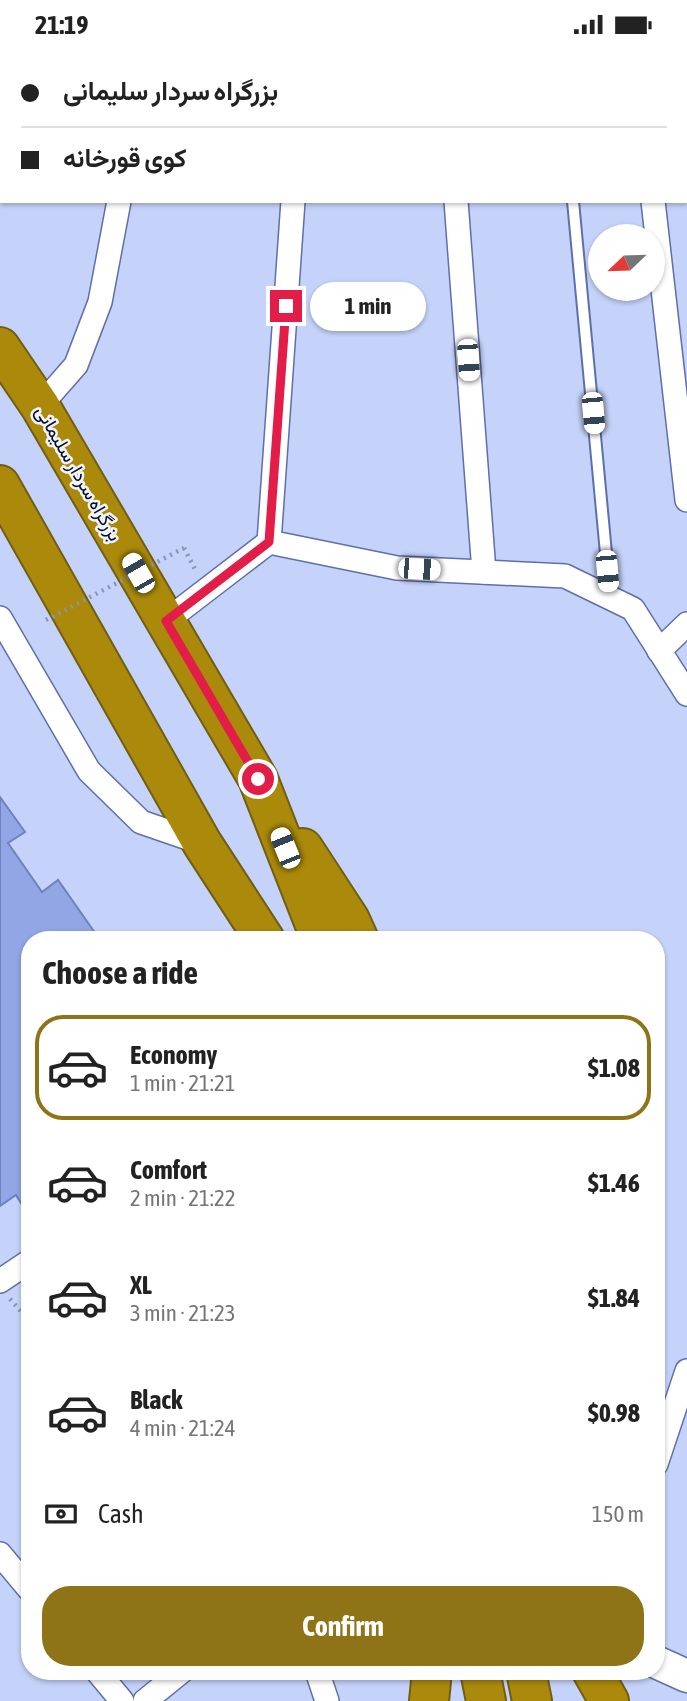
<!DOCTYPE html>
<html lang="en">
<head>
<meta charset="utf-8">
<style>
  body { margin:0; font-family:"Asap Condensed",Vazirmatn,sans-serif; background:#f2f2f2; color:#222; height:100vh; display:flex; flex-direction:column; font-size:26px; white-space:nowrap }
  * { box-sizing:border-box; margin:0 }
  p { font-size:23px; color:#767676 }
  .icon { flex:none; width:38px; height:38px; fill:none; stroke:currentColor; stroke-width:2; stroke-linecap:round; stroke-linejoin:round }
  .map { position:relative; flex:1; overflow:hidden }
  .sheet { position:absolute; left:21px; top:882px; width:644px; height:749px; display:flex; flex-direction:column; background:#fff; border-radius:28px; box-shadow:0 2px 5px #0004 }
  .sheet>* { flex:none }
  .top-card { position:absolute; left:0px; top:0px; width:688px; height:154px; box-shadow:0 2px 5px #0004; display:grid; align-content:center; height:154px; padding:0 21px; background:#fff }
  .needle { width:46px; rotate:247deg }
  .fabs { position:absolute; left:588px; top:175px; display:grid; gap:14px }
  .fabs a { display:grid; place-items:center; width:77px; height:77px; border-radius:50%; background:#fff; box-shadow:0 2px 5px #0004; font-size:35px }
  .end { position:absolute; width:32px; height:32px; margin:-16px; border:9px solid #e11d48; background:#fff; box-shadow:0 0 0 4px #fff }
  .from { border-radius:50% }
  .bubble { position:absolute; height:49px; border-radius:24px; background:#fff; box-shadow:0 2px 5px #0004; font-size:23px; font-weight:700; line-height:49px; text-align:center }
  .car { position:absolute; width:21px; height:42px; margin:-21px -10px; border-radius:9px; box-shadow:0 0 5px 2px #0007; background:linear-gradient(#fff 24%,#345 0 40%,#fff 0 76%,#345 0 86%,#fff 0) }
  .top-card b { display:flex; align-items:center; gap:24px; height:66px; font-size:26px }
  .top-card b+b { border-top:2px solid #e0e0e0 }
  .top-card i { width:18px; height:18px; background:#222 }
  ul { padding:0; list-style:none }
  li { display:flex; align-items:center; gap:21px; height:105px; margin:0 14px 10px; padding:0 7px; border:4px solid transparent; border-radius:28px }
  li div { flex:1 }
  li b { display:block; font-size:26px }
  li em { font-style:normal; font-weight:700 }
  li.current { border-color:#8e7317 }
  li>.icon { width:63px; height:63px; stroke-width:1.5 }
  h2 { padding:0 21px; font-size:32px; line-height:84px }
  .pay { display:flex; align-items:center; gap:18px; height:77px; padding:0 21px; font-size:26px }
  .pay p { margin-inline-start:auto }
  .primary-button { display:flex; gap:14px; margin-top:auto; padding:14px 21px }
  .primary-button a { flex:1; height:80px; border-radius:28px; background:#8e7317; color:#fff; font-size:28px; font-weight:700; line-height:80px; text-align:center }
  .status { display:flex; justify-content:space-between; align-items:center; height:49px; padding:0 35px; background:#fff; direction:ltr }
  .status svg { height:19px; fill:currentColor }
  .map>svg:first-child { display:block }
</style>
</head>
<body>
<div class="status"><b>21:19</b><svg viewBox="0 0 49 12"><path d="M0 12V9h3v3zM5 12V6h3v6zM10 12V3h3v9zM15 12V0h3v12zM26 1h20v11H26zM47 4h2v5h-2z"/></svg></div>
<div class="map">
<svg width="687" height="1652" viewBox="0 0 687 1652">
  <rect width="100%" height="100%" fill="#c5d2f9"/>
  <path fill="#92a5e4" stroke="#7082be" stroke-width="2" d="M0,748l25,35 -17,11 34,49 16,-12 42,60h-70v263l-6,5 -8,-13 -16,11z"/>
  <g fill="none" stroke-linecap="round" stroke-linejoin="round">
    <g stroke="#5e6faa" stroke-width="14">
      <g id="lane">
        <path d="M31,0l6,2"/>
        <path d="M0,63h2"/>
        <path d="M573,152l37,395"/>
      </g>
    </g>
    <g stroke="#5e6faa" stroke-width="26">
      <g id="street">
        <path d="M230,0l2,2"/>
        <path d="M165,2l1,-2"/>
        <path d="M686,56h1"/>
        <path d="M456,152l28,371"/>
        <path d="M653,152l34,299"/>
        <path d="M40,357l36,-41 24,-63 19,-101"/>
        <path d="M269,493l128,26 168,8 68,33 54,85"/>
        <path d="M0,569l89,153 52,51 61,21"/>
        <path d="M166,572l103,-79 24,-341"/>
        <path d="M659,602l28,-27"/>
        <path d="M0,1232l30,-20"/>
        <path d="M656,1415l31,-93"/>
        <path d="M0,1505l30,36"/>
        <path d="M97,1622l25,30"/>
        <path d="M317,1622l10,30"/>
        <path d="M145,1652l37,-30"/>
      </g>
    </g>
    <g stroke="#5e6faa" stroke-width="35">
      <path id="secondary" d="M656,1613l31,14"/>
    </g>
    <g stroke="#715e14" stroke-width="42">
      <g id="highway">
        <path d="M0,298l40,59 218,373 63,161"/>
        <path d="M0,436l202,358 63,97"/>
        <path d="M303,799l47,72 9,20"/>
        <path d="M480,1622l6,30"/>
        <path d="M526,1622l6,30"/>
        <path d="M592,1622l17,30"/>
        <path d="M429,1652l3,-30"/>
      </g>
    </g>
    <g stroke="#8a94b6" stroke-width="4.5" stroke-dasharray="2 5" stroke-linecap="butt">
      <path d="M184,499l12,23"/>
      <path d="M10,1250l20,23"/>
    </g>
    <use href="#lane" stroke="#fff" stroke-width="10"/>
    <use href="#street" stroke="#fff" stroke-width="23"/>
    <use href="#secondary" stroke="#fff" stroke-width="32"/>
    <use href="#highway" stroke="#aa890b" stroke-width="38"/>
    <path stroke="#8a94b6" stroke-width="4.5" stroke-dasharray="2 5" stroke-linecap="butt" d="M46,571l138,-72"/>
  </g>
  <g fill="none" stroke-linecap="round" stroke-linejoin="round">
    <path stroke="#e11d48" stroke-width="9" d="M258,730l-92,-158 103,-79 17,-236"/>
  </g>
  <g text-anchor="middle" dominant-baseline="central" stroke-width="5" stroke-linejoin="round" paint-order="stroke">
    <g font-size="19" fill="#080e24" stroke="#f2f4fb">
      <text transform="translate(79 424) rotate(60)">بزرگراه سردار سلیمانی</text>
    </g>
  </g>
</svg>
<div class="fabs">
<a><svg class="needle" viewBox="-14 -14 28 28"><path d="M0-13l5 13h-10z" fill="#e53935"/><path d="M0 13l5-13h-10z" fill="#767676"/></svg></a>
</div>
<i class="end from" style="left:258px;top:730px"></i>
<i class="end" style="left:286px;top:257px"></i>
<div class="bubble" style="left:310px;top:233px;width:116px">1 min</div>
<i class="car" style="left:468px;top:311px;rotate:176deg"></i>
<i class="car" style="left:593px;top:364px;rotate:175deg"></i>
<i class="car" style="left:419px;top:520px;rotate:93deg"></i>
<i class="car" style="left:607px;top:522px;rotate:175deg"></i>
<i class="car" style="left:138px;top:524px;rotate:330deg"></i>
<i class="car" style="left:285px;top:799px;rotate:338deg"></i>
<div class="top-card">
<b><i class="from"></i>بزرگراه سردار سلیمانی</b>
<b><i></i>کوی قورخانه</b>
</div>
<section class="sheet">
<h2>Choose a ride</h2>
<ul>
<li class="current"><svg class="icon" aria-label="car" viewBox="0 0 24 24"><path d="M5 17H2v-5l4-1 3-4h7l3 4 3 1v5h-3M9 17h6M6 11h13"/><circle cx="7" cy="17" r="2"/><circle cx="17" cy="17" r="2"/></svg><div><b>Economy</b><p>1 min · 21:21</p></div><em>$1.08</em></li>
<li><svg class="icon" aria-label="car" viewBox="0 0 24 24"><path d="M5 17H2v-5l4-1 3-4h7l3 4 3 1v5h-3M9 17h6M6 11h13"/><circle cx="7" cy="17" r="2"/><circle cx="17" cy="17" r="2"/></svg><div><b>Comfort</b><p>2 min · 21:22</p></div><em>$1.46</em></li>
<li><svg class="icon" aria-label="car" viewBox="0 0 24 24"><path d="M5 17H2v-5l4-1 3-4h7l3 4 3 1v5h-3M9 17h6M6 11h13"/><circle cx="7" cy="17" r="2"/><circle cx="17" cy="17" r="2"/></svg><div><b>XL</b><p>3 min · 21:23</p></div><em>$1.84</em></li>
<li><svg class="icon" aria-label="car" viewBox="0 0 24 24"><path d="M5 17H2v-5l4-1 3-4h7l3 4 3 1v5h-3M9 17h6M6 11h13"/><circle cx="7" cy="17" r="2"/><circle cx="17" cy="17" r="2"/></svg><div><b>Black</b><p>4 min · 21:24</p></div><em>$0.98</em></li>
</ul>
<div class="pay"><svg class="icon" aria-label="cash" viewBox="0 0 24 24"><path d="M3 7h18v10H3z"/><circle cx="12" cy="12" r="2"/></svg>Cash<p>150 m</p></div>
<div class="primary-button"><a>Confirm</a></div>
</section>
</div>
</body>
</html>
